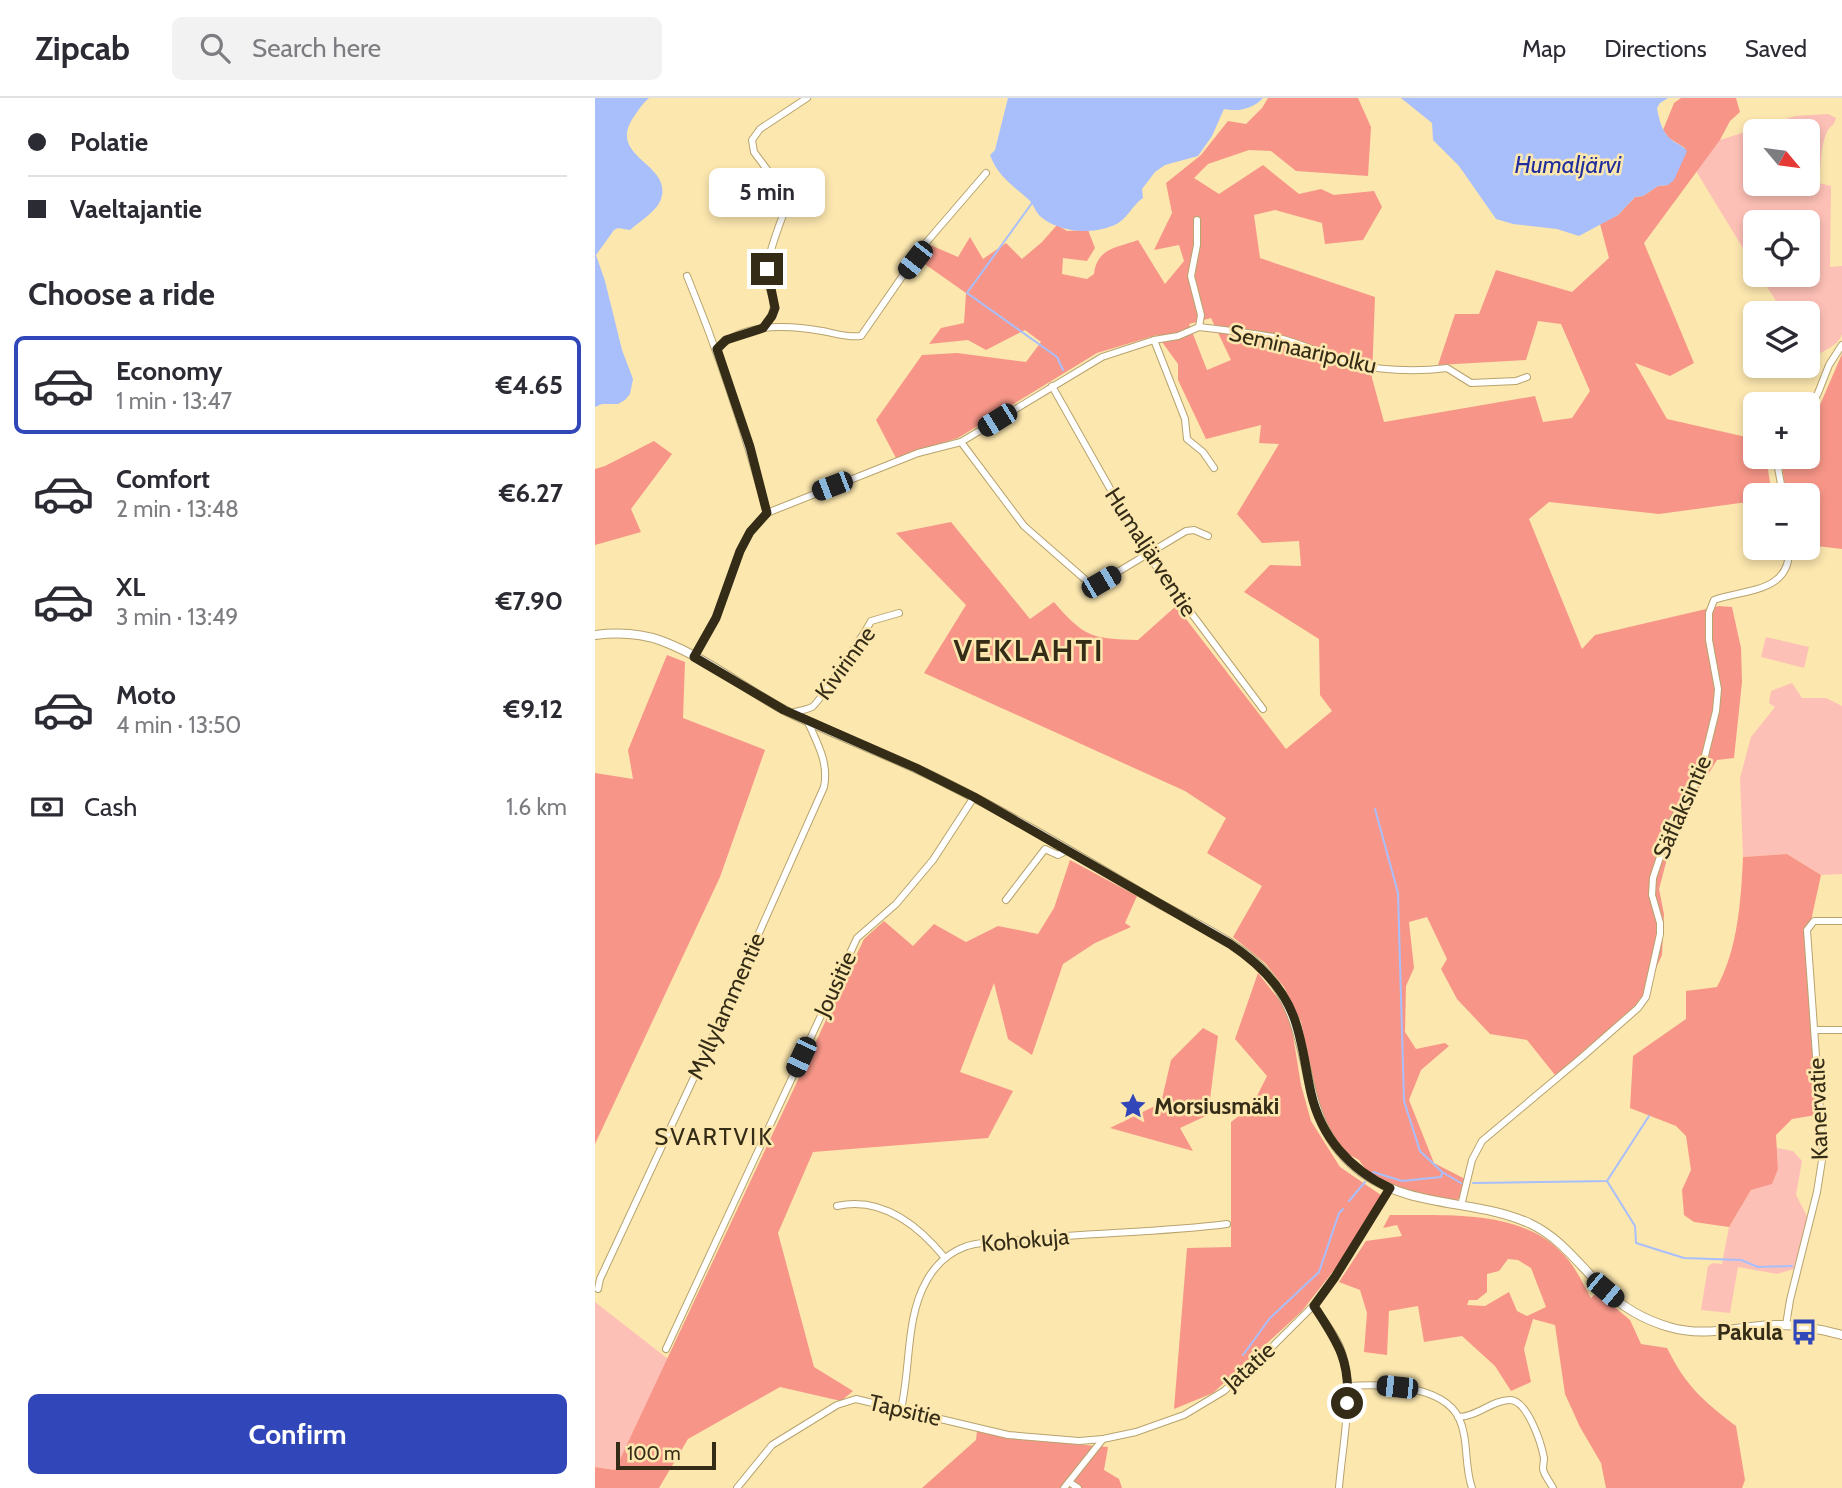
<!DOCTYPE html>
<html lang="en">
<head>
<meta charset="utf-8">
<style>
  body { margin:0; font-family:Cabin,sans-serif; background:#f2f2f3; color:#2b2b33; height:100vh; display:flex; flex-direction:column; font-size:26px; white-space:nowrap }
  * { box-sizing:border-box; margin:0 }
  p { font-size:23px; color:#7c7c81 }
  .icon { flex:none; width:38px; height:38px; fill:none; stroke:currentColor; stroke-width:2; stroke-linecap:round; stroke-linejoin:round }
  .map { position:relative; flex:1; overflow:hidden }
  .sheet { display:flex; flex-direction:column; background:#fff; width:595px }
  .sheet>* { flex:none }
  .hud { display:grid; align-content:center; height:154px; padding:0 28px; background:#fff }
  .needle { width:46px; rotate:119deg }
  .controls { position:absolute; left:1148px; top:21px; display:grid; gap:14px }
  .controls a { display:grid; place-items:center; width:77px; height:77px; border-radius:10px; background:#fff; box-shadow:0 4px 10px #0003; font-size:35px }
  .scale { position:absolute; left:21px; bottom:18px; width:100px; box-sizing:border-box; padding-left:7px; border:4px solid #342c16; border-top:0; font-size:19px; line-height:24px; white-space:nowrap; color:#342c16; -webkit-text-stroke:5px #fce7af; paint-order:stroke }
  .end { position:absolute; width:32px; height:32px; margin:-16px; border:9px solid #342c16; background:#fff; box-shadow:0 0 0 4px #fff }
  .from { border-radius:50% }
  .bubble { position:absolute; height:49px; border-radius:10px; background:#fff; box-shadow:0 4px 10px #0003; font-size:23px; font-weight:700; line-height:49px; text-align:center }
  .car { position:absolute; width:21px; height:42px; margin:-21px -10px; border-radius:9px; box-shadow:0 0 5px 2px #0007; background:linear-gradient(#222 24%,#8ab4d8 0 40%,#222 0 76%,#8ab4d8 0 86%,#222 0) }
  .hud b { display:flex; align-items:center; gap:24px; height:66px; font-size:26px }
  .hud b+b { border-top:2px solid #e1e1e2 }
  .hud i { width:18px; height:18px; background:#2b2b33 }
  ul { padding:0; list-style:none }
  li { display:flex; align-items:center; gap:21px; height:98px; margin:0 14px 10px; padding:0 14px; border:4px solid transparent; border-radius:10px }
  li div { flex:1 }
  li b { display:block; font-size:26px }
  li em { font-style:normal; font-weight:700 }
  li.current { border-color:#3146b8 }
  li>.icon { width:63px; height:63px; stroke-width:1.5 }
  h2 { padding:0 28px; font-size:32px; line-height:84px }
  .pay { display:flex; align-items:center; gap:18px; height:77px; padding:0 28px; font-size:26px }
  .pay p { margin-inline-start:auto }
  .action { display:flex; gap:14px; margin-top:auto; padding:14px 28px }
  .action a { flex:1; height:80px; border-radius:10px; background:#3146b8; color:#fff; font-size:28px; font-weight:700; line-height:80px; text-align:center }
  header { display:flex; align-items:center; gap:42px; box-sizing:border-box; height:98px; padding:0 35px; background:#fff; border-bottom:2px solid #e1e1e2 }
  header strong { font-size:33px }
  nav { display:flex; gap:38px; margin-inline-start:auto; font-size:24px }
  .search { width:490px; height:63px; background:#f2f2f3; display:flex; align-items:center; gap:18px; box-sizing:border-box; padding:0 24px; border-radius:10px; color:#7c7c81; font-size:26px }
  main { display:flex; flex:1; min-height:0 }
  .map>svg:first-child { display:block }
</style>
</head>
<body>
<header>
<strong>Zipcab</strong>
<div class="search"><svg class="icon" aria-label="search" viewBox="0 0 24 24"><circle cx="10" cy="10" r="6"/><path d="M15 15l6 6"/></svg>Search here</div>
<nav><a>Map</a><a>Directions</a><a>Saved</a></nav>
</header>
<main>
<section class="sheet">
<div class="hud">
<b><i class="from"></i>Polatie</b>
<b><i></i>Vaeltajantie</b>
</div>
<h2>Choose a ride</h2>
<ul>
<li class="current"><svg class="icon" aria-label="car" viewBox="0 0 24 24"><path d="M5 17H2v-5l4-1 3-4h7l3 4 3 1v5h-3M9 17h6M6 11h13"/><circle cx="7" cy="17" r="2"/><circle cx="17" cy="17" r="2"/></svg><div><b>Economy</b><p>1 min · 13:47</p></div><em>€4.65</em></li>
<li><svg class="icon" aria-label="car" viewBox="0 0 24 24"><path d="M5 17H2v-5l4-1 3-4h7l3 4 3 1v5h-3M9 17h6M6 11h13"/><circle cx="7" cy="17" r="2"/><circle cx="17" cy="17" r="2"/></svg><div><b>Comfort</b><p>2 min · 13:48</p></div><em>€6.27</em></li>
<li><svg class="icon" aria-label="car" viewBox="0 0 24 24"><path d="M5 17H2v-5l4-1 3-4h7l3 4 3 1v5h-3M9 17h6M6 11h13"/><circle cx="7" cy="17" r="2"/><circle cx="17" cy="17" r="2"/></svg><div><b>XL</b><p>3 min · 13:49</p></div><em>€7.90</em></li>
<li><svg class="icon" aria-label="car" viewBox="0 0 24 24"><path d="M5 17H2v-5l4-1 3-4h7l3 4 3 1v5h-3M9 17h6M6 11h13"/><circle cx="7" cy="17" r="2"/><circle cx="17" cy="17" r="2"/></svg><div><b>Moto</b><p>4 min · 13:50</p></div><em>€9.12</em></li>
</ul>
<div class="pay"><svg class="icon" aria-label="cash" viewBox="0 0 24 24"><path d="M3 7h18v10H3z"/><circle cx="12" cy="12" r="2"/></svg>Cash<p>1.6 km</p></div>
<div class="action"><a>Confirm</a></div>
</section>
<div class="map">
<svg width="1247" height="1390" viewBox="0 0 1247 1390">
  <rect width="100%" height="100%" fill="#fce7af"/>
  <g fill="#fdc0b6" fill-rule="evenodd">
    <path d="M1233,16l8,4c-1,7 -6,8 -9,14 -7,15 -6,35 -8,51l12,3 -1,81 12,-1v68c-2,9 -13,14 -21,19l-11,-3 -2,-37h-30l-3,-14 -16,-24h49v-53h-53v46l-59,-97 24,-31 75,-24zM1160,33h53v53h-53z"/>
    <path d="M1171,539l43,10 -5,21 -43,-11z"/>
    <path d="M1197,585l10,15h24l16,8v168l-21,1 -34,-21 -44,3 -3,-79 11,-41 24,-30 -6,-4 2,-12z"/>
    <path d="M1182,1050l16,3 9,10 -6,34 12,23 -14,51 -17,5 -39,-7 -8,46 -29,-3 7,-44 5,-3 9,1 7,-37 22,-37 27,-21z"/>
    <path d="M0,1204l73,57 -53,111 -20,-3z"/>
  </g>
  <g fill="#f79688" fill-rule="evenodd">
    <path d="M673,0h90l13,29 -3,49 -72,-5 -25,-20 -22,-1 -41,14 -14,14 25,16 44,-29 36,29 22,-5 13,6 40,-4 8,16 -19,33 -38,4 -3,-21 -47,-13 -21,5 6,43 115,39 -3,81 12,44 151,-26 8,26 29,-4 18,-27 -29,-67 -23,-3 -12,39 -88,5 17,-51h24l17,-44 76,22 37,-34 -9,-34 18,-9 17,-18 8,-1 15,-10 10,-1 17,-37 -16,-10 -6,-8 11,-27 7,-5h55l4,14 -10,9 -10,19 -76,103 50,120 -24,13 -35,-13 32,56 88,20v18h11l6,38h-17v6l-96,13 -110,-12 -20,17 53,130 13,-14 124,-29 13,1 9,41 1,34 -8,76 -17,2 -41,65 -17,64 5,25 -2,41 -11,24 -4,19 -88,82 -32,-40 -37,-6 -33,-35 -16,-30 6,-10 -20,-42 -18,5 5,46 -8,18 -1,46 11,17 29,-6 4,3 -28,24 -12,30 25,63 31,16 -4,18 -7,5 -47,-10 -39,-19 -9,-13 -18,-10 -16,-24 -6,-21 -18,-83 -17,-35 -19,-24 -32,-26 29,-51 -55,-33 19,-35 -41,-27 -261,-118 42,-68 -70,-72 55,-11 79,97 24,-17c30,35 38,37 84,38l38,-34 110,143 46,-38 -12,-16 -1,-56 -75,-47 26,-27 31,1 -2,-25 -37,2 -25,-29 42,-70 -20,-1 2,-18 -55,14 -28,-59v-16l-21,-29 -60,18 -139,85 -62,20 -20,-38 46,-65 35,-2 69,9 15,-20 -16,-12 -39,20 -18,-10 -39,4 12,-16 23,-5 2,-30 -47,-33 9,-16 30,13 12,-20 13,22 23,-16 16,16 20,-17 15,-17 10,6 21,-1 7,18 -8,13 -24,-3 -1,16 25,5 7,-5c3,-26 22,-26 44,-34l27,44 19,-23 -5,-16 -25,5 18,-37 -6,-30 35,-28 27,-34 18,3 16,-16zM616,220l20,42 -24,10 -18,-46z"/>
    <path d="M1247,256v195l-34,-4v-50h-22l-5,-38h27v-35l8,-8z"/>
    <path d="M59,343l18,13 -41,55 10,23 -46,13v-76l10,-3z"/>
    <path d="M72,557l18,7 -2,56 82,32 -45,127 -125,267v-371l38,6 -5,-29z"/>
    <path d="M1192,756l34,21 -12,55 13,184 -30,5 -16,16 2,34 -6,15 -21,6 -22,37 -35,-5 -10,-7 -2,-25 9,-20 -5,-34 -10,-10 -46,-18 3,-52 53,-37v-28l31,-4c21,-38 24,-87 26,-130z"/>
    <path d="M475,762l67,36 -12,27 6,4 -36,16 -32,21 -31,91 -24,-16 -14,-56 -34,89 53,19 -25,47 -175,14 -35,81 36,134 39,24 -12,10 -61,-14 -92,52 -29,49h-64v-21l20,3 249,-531 20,-18 29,25 21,-22 32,18 32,-16 40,8 16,-26z"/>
    <path d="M663,875l22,28 11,22 10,62 10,36 29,46 41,28 -36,61 -43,55 -89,82 -39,16 13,-161 44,-1v-125l21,-16 15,-30 -32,-37z"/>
    <path d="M608,930l15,8 -10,79 -28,13 13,23 -83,-23 51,-25 10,-43z"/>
    <path d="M795,1117c55,1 129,-6 171,37 13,12 21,30 30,46l6,-6 33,28 11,24 26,4c19,38 36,53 69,78l9,54 -3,8h-136l-5,-25 -21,-36 -15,-33 -10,-69 -22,-6 -9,30 7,33 -20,9 -16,-25 -33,-30 -38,6 -6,-36 -29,5 -2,44 -23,-3 3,-39 -7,-23 -21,-8 27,-41 36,-5 -5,-11 -14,3zM913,1161l10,1 13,8 15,39 -19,9 -10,-5 -8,-19 -24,14 -18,-1 2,-5h8l10,-8v-18l12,-3z"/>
    <path d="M382,1333l30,7 101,9 -4,23 15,9 3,9h-200l54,-48z"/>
  </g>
  <g fill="#a9bffb">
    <path d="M0,0h54c-6,5 -9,10 -14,17 -31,43 38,47 26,84 -4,12 -22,23 -31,31l-12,-2 -4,2 -18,25 9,26 17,69 11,29 -3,15 -5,6 -7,4h-16l-7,3z"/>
    <path d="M413,0h255c-10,11 -26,14 -39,11l-12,27 -14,20 -33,9 -10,7 -13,17 1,9c-11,7 -16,23 -31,28 -22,9 -53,6 -71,-9 -6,-5 -7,-13 -13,-18 -15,-13 -31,-24 -38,-44l5,-5z"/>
    <path d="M806,0h267l-8,5 -3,5c2,12 5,25 16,33 5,3 10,5 14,10l-13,29 -6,5 -10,1 -15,10 -8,1 -17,18 -39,21 -22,-7 -44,-5 -17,-5 -37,-53 -26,-26 -1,-17z"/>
  </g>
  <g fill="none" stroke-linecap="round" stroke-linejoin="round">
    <g stroke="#a9bffb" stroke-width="2">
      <path d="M437,105l-65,90 90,64 6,13"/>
      <path d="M780,711l23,84 6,208 16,50 22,21 19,11"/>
      <path d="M778,1074l29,9 39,-4 1,-4"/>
      <path d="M1012,1083l28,45 1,17 48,15 57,2 17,7 34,-1"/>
      <path d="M878,1085l134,-2 42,-65"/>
      <path d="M754,1103l16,-19"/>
      <path d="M648,1257l27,-37 49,-46 20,-59 4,-4"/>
    </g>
    <g stroke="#b7a36d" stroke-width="8">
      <g id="minor">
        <path d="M92,178c32,78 58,156 80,237"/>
        <path d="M604,229c26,3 53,6 80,11 23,6 44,16 66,23 30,10 71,11 102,7l24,15 45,-2 11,-4"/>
        <path d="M168,230c24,-29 0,-34 4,-61 4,-23 14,-46 22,-68l-35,-47 -2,-12 8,-11 47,-31"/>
        <path d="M559,242l31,79 2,20 16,13 11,16"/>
        <path d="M122,251c26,-27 71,-24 105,-18 12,2 27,7 39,5l63,-91 62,-72"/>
        <path d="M457,288l95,168 116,155"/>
        <path d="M1213,314l10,-19 11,-28 13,-20"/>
        <path d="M366,344l63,84 64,56 6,2 7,-2 85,-51 8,-1 14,6"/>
        <path d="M1181,359l7,38"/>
        <path d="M99,559l22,-39 24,-67 10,-19 17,-19 151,-60 43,-11 141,-85 52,-17 24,-4 21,-9 2,-12 -10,-39 6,-31v-25"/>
        <path d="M196,615c7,-2 15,-3 21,-6 6,-3 54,-76 59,-86l28,-8"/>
        <path d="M411,802l39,-51 13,6 10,-5"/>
        <path d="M1220,932h27"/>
        <path d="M242,1108c45,-10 81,19 108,52"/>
        <path d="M866,1108l11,-46 10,-19 99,-83 57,-50 8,-11 14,-63v-11l-8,-28 1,-17 19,-57 28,-45 16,-65 2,-22 -9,-49v-27l5,-13c31,-11 77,-7 75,-52"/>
        <path d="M3,1191l2,-10 110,-236 114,-256c5,-25 -7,-44 -17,-67"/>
        <path d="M718,1208c9,13 21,26 27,41 16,38 2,99 -1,141"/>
        <path d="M1191,1227l4,-25 27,-108 6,-38 -16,-224 7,-9h28"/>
        <path d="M71,1251l191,-411 39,-34 37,-44 41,-63"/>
        <path d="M753,1288c32,-2 94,-2 111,32 10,22 5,48 13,70"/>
        <path d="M306,1311c10,-42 4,-91 26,-129 9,-16 23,-28 40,-34 17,-5 36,-4 53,-6 69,-8 138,-7 207,-16"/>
        <path d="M863,1319c19,0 34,-17 52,-17 17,0 31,42 34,58 0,3 -1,7 -1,11 1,6 7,13 10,19"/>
        <path d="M474,1384l9,6"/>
        <path d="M142,1390l35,-43 65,-40 19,-6 152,36 71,6 24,-2"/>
        <path d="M469,1390l39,-49 33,-7 48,-17 40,-24 47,-43 42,-42 22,-29 55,-88"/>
      </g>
    </g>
    <g stroke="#b7a36d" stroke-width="10">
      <path id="tertiary" d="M0,537c24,-3 45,-2 67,6 45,17 84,49 126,71 53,26 108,45 160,72 70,35 137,76 205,116 38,22 85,41 114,74 55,63 23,148 97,200 50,35 114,25 167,50 31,15 49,42 73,65 18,18 41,31 65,38 37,11 69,-1 106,-2 23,-1 45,4 67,10"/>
    </g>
    <use href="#minor" stroke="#fff" stroke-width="6"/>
    <use href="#tertiary" stroke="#fff" stroke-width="8"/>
  </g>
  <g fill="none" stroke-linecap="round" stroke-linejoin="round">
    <path stroke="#342c16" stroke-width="9" d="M172,171l8,39 -3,8 -9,12 -37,12 -9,9 33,98 17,66 -17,19 -10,19 -24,67 -22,39 90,53 132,58 58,29 256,147c27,18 51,40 63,71 10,25 12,52 18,78 10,44 39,77 79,95l-55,89 -21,29c22,34 37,54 33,97"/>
  </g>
  <defs>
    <g id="sight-bare" transform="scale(2.1)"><path d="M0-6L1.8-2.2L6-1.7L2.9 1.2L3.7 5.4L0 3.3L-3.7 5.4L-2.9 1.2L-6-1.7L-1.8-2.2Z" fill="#3146b8" stroke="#fce7af" stroke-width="2.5" paint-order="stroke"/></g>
    <g id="bus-bare" transform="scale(2.1)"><path d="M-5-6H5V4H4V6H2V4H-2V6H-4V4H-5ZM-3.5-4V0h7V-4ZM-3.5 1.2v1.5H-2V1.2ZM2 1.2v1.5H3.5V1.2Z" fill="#3146b8" stroke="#fce7af" stroke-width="2.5" paint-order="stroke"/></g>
  </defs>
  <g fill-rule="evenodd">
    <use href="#sight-bare" x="538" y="1008"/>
    <use href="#bus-bare" x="1209" y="1234"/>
  </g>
  <g text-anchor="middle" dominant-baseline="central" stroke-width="5" stroke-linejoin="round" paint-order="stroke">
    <g font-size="23" fill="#342c16" stroke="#fce7af">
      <text transform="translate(708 251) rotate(13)">Seminaaripolku</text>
      <text transform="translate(556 454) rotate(57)">Humaljärventie</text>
      <text transform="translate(250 565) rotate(-54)">Kivirinne</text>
      <text transform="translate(1087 709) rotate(-66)">Säflaksintie</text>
      <text transform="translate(240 886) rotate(-65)">Jousitie</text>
      <text transform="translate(131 908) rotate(-66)">Myllylammentie</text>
      <text transform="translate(1223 1011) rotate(-92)">Kanervatie</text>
      <text transform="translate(430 1142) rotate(-5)">Kohokuja</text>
      <text transform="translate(654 1268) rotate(-42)">Jatatie</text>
      <text transform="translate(310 1312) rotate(13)">Tapsitie</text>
    </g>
    <g font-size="23" font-weight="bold" fill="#342c16" stroke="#fce7af" text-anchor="start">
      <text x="559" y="1008">Morsiusmäki</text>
      <text x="1188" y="1234" text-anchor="end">Pakula</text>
    </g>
    <g font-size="24" font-style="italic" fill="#202d9d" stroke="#fce7af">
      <text x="973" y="66">Humaljärvi</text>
    </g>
    <g font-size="24" letter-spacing="2" fill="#342c16" stroke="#fce7af">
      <text x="119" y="1038">SVARTVIK</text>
    </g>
    <g font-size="30" font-weight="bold" letter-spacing="2" fill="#342c16" stroke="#fce7af">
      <text x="434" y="552">VEKLAHTI</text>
    </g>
  </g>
</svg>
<div class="controls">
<a><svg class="needle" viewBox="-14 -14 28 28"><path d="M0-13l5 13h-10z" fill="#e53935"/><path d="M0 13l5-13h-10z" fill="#7c7c81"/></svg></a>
<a><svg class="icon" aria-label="locate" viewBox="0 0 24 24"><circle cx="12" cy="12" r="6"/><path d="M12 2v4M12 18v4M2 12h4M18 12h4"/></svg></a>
<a><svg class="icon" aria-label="layers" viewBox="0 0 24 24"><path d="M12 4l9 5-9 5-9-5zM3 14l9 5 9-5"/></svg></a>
<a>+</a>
<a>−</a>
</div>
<div class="scale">100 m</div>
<i class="end from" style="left:752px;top:1305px"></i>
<i class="end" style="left:172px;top:171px"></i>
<div class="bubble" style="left:114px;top:70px;width:116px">5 min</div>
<i class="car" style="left:320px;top:162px;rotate:218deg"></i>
<i class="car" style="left:402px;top:322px;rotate:238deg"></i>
<i class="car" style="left:237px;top:388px;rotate:249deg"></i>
<i class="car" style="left:506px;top:484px;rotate:60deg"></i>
<i class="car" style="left:206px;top:959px;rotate:205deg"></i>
<i class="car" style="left:1010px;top:1192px;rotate:130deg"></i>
<i class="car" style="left:802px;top:1289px;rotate:276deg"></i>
</div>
</main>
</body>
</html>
